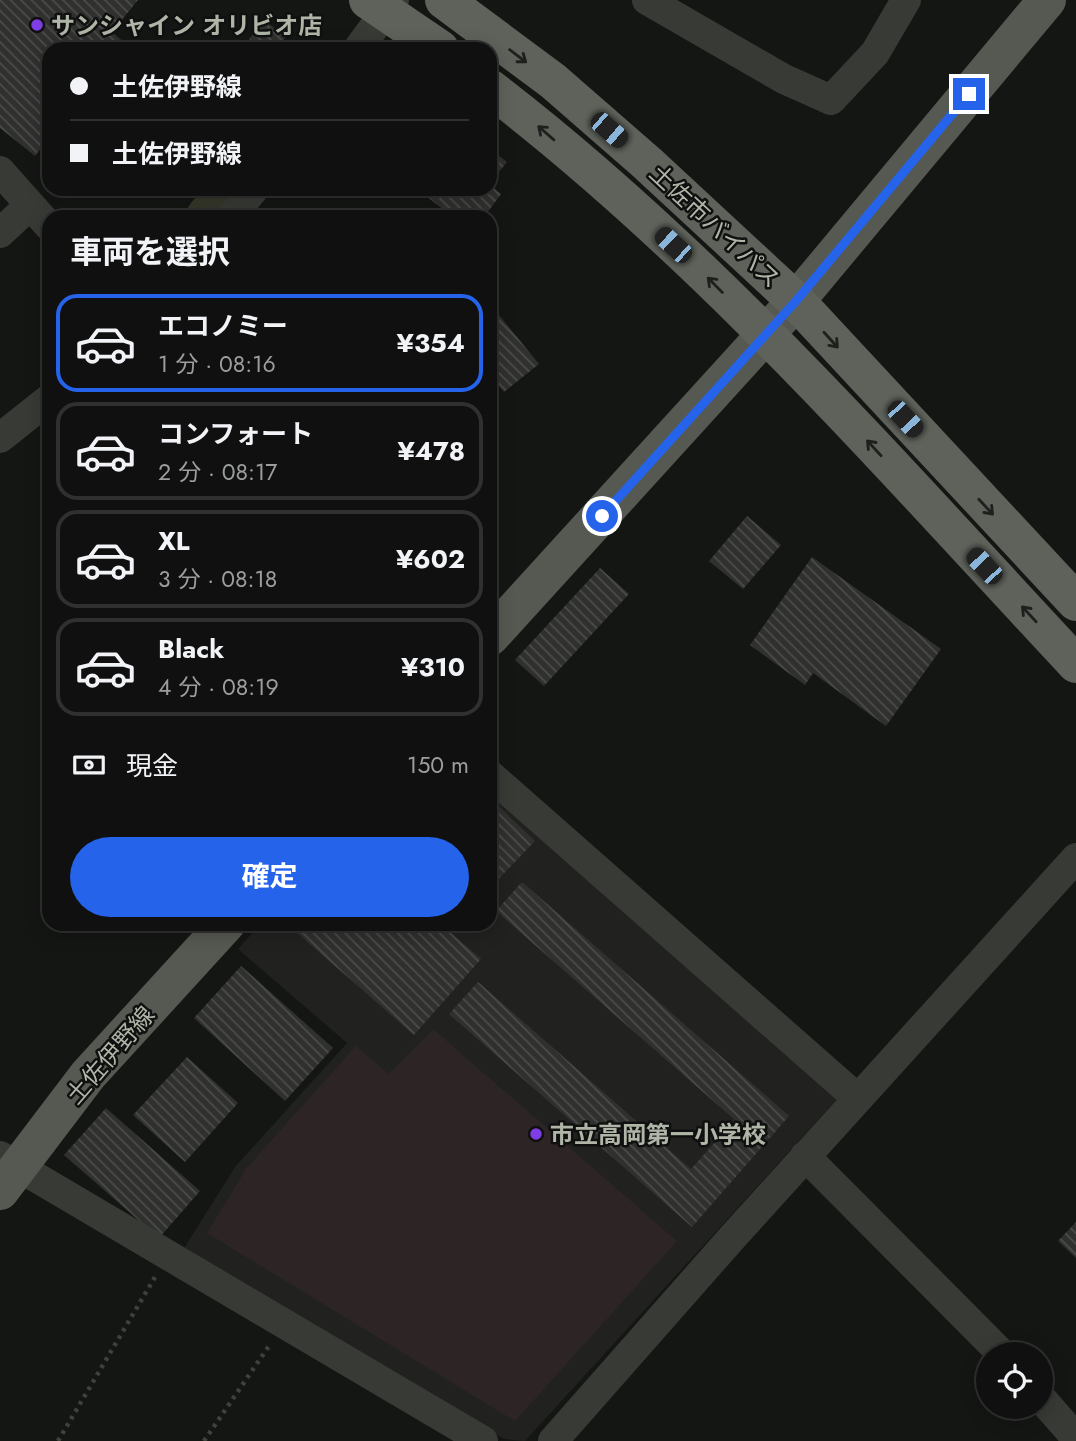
<!DOCTYPE html>
<html lang="ja">
<head>
<meta charset="utf-8">
<style>
  body { margin:0; font-family:Jost,"Noto Sans JP",sans-serif; background:#181918; color:#f1f3f6; height:100vh; display:flex; flex-direction:column; font-size:26px; white-space:nowrap }
  * { box-sizing:border-box; margin:0 }
  p { font-size:23px; color:#9b9d9e }
  .icon { flex:none; width:38px; height:38px; fill:none; stroke:currentColor; stroke-width:2; stroke-linecap:round; stroke-linejoin:round }
  .map { position:relative; flex:1; overflow:hidden }
  .panel { position:absolute; left:42px; top:210px; width:455px; height:721px; display:flex; flex-direction:column; background:#0f100f; border-radius:21px; box-shadow:0 4px 18px #0003,0 0 0 2px #2f302f }
  .panel>* { flex:none }
  .guide { position:absolute; left:42px; top:42px; width:455px; height:154px; border-radius:21px; box-shadow:0 4px 18px #0003,0 0 0 2px #2f302f; display:grid; align-content:center; height:154px; padding:0 28px; background:#0f100f }
  .buttons { position:absolute; left:976px; top:1342px; display:grid; gap:14px }
  .buttons a { display:grid; place-items:center; width:77px; height:77px; border-radius:50%; background:#0f100f; box-shadow:0 4px 18px #0003,0 0 0 2px #2f302f; font-size:35px }
  .end { position:absolute; width:32px; height:32px; margin:-16px; border:9px solid #2563eb; background:#fff; box-shadow:0 0 0 4px #fff }
  .from { border-radius:50% }
  .car { position:absolute; width:21px; height:42px; margin:-21px -10px; border-radius:9px; box-shadow:0 0 5px 2px #0007; background:linear-gradient(#222 24%,#8ab4d8 0 40%,#222 0 76%,#8ab4d8 0 86%,#222 0) }
  .guide b { display:flex; align-items:center; gap:24px; height:66px; font-size:26px }
  .guide b+b { border-top:2px solid #2f302f }
  .guide i { width:18px; height:18px; background:#f1f3f6 }
  ul { padding:0; list-style:none }
  li { display:flex; align-items:center; gap:21px; height:98px; margin:0 14px 10px; padding:0 14px; border:4px solid #2f302f; border-radius:21px }
  li div { flex:1 }
  li b { display:block; font-size:26px }
  li em { font-style:normal; font-weight:700 }
  li.current { border-color:#2563eb }
  li>.icon { width:63px; height:63px; stroke-width:1.5 }
  h2 { padding:0 28px; font-size:32px; line-height:84px }
  .pay { display:flex; align-items:center; gap:18px; height:77px; padding:0 28px; font-size:26px }
  .pay p { margin-inline-start:auto }
  .action { display:flex; gap:14px; margin-top:auto; padding:14px 28px }
  .action a { flex:1; height:80px; border-radius:42px; background:#2563eb; color:#fff; font-size:28px; font-weight:700; line-height:80px; text-align:center }
  .map>svg:first-child { display:block }
</style>
</head>
<body>
<div class="map">
<svg width="1076" height="1441" viewBox="0 0 1076 1441">
  <defs>
    <pattern id="building-back-hatch" width="6" height="6" patternUnits="userSpaceOnUse" patternTransform="scale(1.75)"><rect width="6" height="6" fill="#30312f"/><path d="M-1 5l2 2M0 0l6 6M5-1l2 2" fill="none" stroke="#4b4d4a"/></pattern>
  </defs>
  <rect width="100%" height="100%" fill="#141614"/>
  <path fill="#212220" d="M490,790l345,300 1,10 -311,341 -21,-2 -321,-189 52,-83 112,-124 -109,-94 22,-25h230z"/>
  <path fill="#2d2426" d="M433,1029l244,212 -162,180 -308,-188 39,-64 110,-123 33,28z"/>
  <g fill="none" stroke-linecap="round" stroke-linejoin="round">
    <path stroke="#36382b" stroke-width="44" d="M208,217l23,-28"/>
  </g>
  <g fill="url(#building-back-hatch)">
    <path d="M0,0h138l-26,32 14,12 -4,5h-73v89l-14,18 -35,-28z"/>
    <path d="M264,20l22,17 -10,12h-14l-13,-10z"/>
    <path d="M490,149l17,13 -17,21z"/>
    <path d="M490,185l11,9 -17,23h-31l-36,-28h73z"/>
    <path d="M490,304l49,60 -35,28 -14,-17z"/>
    <path d="M747,516l34,29 -38,44 -34,-28z"/>
    <path d="M812,557l129,92 -55,77 -73,-53 -8,12 -55,-40z"/>
    <path d="M600,568l29,26 -85,92 -29,-26z"/>
    <path d="M490,798l45,43 -45,47z"/>
    <path d="M522,882l267,234 -97,111 -243,-213 29,-32 213,187 44,-49 -239,-209z"/>
    <path d="M287,924h154l40,35 -67,76z"/>
    <path d="M241,966l92,82 -48,53 -91,-83z"/>
    <path d="M187,1057l51,46 -53,59 -52,-47z"/>
    <path d="M106,1108l94,83 -41,47 -95,-83z"/>
    <path d="M1076,1222v36l-18,-17z"/>
  </g>
  <g fill="none" stroke-linecap="round" stroke-linejoin="round">
    <g stroke="#3f413b" stroke-width="4.5" stroke-dasharray="3.5 5" stroke-linecap="butt">
      <path d="M58,1441l97,-164"/>
      <path d="M204,1441l67,-98"/>
    </g>
    <g stroke="#373a35" stroke-width="30">
      <path d="M647,0l137,79 47,21 44,-47 31,-53"/>
      <path d="M358,49l36,-49"/>
      <path d="M0,171l49,55"/>
      <path d="M231,217l23,-28"/>
      <path d="M0,233l30,-28"/>
      <path d="M0,438l49,-39"/>
      <path d="M490,775l367,323"/>
      <path d="M0,1156l483,285"/>
      <path d="M805,1156l197,198"/>
      <path d="M1041,1398l35,40"/>
      <path d="M553,1441l177,-201 346,-382"/>
    </g>
    <g stroke="#555951" stroke-width="38">
      <path d="M490,637l306,-336 251,-301"/>
      <path d="M0,1191l88,-116 138,-151"/>
    </g>
    <g stroke="#5e625a" stroke-width="38">
      <path d="M368,0l72,49"/>
      <path d="M444,0l109,81 94,82 149,138 280,301"/>
      <path d="M490,88c218,167 399,376 586,576"/>
    </g>
  </g>
  <defs><path id="oneway-shaft" d="M-6 0H5M1.5-3L5.5 0L1.5 3" fill="none" stroke-width="1.6" stroke-linecap="round" stroke-linejoin="round" transform="scale(1.75)"/></defs>
  <g stroke="#1f201e">
    <use href="#oneway-shaft" transform="translate(518 56) rotate(37)"/>
    <use href="#oneway-shaft" transform="translate(546 133) rotate(-139)"/>
    <use href="#oneway-shaft" transform="translate(715 285) rotate(-135)"/>
    <use href="#oneway-shaft" transform="translate(831 340) rotate(48)"/>
    <use href="#oneway-shaft" transform="translate(874 448) rotate(-133)"/>
    <use href="#oneway-shaft" transform="translate(986 507) rotate(47)"/>
    <use href="#oneway-shaft" transform="translate(1029 614) rotate(-133)"/>
  </g>
  <g fill="none" stroke-linecap="round" stroke-linejoin="round">
    <path stroke="#2563eb" stroke-width="9" d="M602,516l194,-215 173,-207"/>
  </g>
  <g fill="#7e3de5" stroke="#0f100f" stroke-width="2.5">
    <circle cx="37" cy="25" r="7"/>
    <circle cx="536" cy="1134" r="7"/>
  </g>
  <g text-anchor="middle" dominant-baseline="central" stroke-width="5" stroke-linejoin="round" paint-order="stroke">
    <g font-size="24" font-weight="bold" fill="#afb5a7" stroke="#0f100f" text-anchor="start">
      <text x="51" y="25">サンシャイン オリビオ店</text>
      <text x="550" y="1134">市立高岡第一小学校</text>
    </g>
    <g font-size="24" fill="#afb5a7" stroke="#0f100f">
      <text transform="translate(715 226) rotate(43)">土佐市バイパス</text>
      <text transform="translate(110 1055) rotate(-49)">土佐伊野線</text>
    </g>
  </g>
</svg>
<div class="buttons">
<a><svg class="icon" aria-label="locate" viewBox="0 0 24 24"><circle cx="12" cy="12" r="6"/><path d="M12 2v4M12 18v4M2 12h4M18 12h4"/></svg></a>
</div>
<i class="end from" style="left:602px;top:516px"></i>
<i class="end" style="left:969px;top:94px"></i>
<i class="car" style="left:609px;top:130px;rotate:131deg"></i>
<i class="car" style="left:673px;top:245px;rotate:313deg"></i>
<i class="car" style="left:905px;top:419px;rotate:137deg"></i>
<i class="car" style="left:984px;top:566px;rotate:317deg"></i>
<div class="guide">
<b><i class="from"></i>土佐伊野線</b>
<b><i></i>土佐伊野線</b>
</div>
<section class="panel">
<h2>車両を選択</h2>
<ul>
<li class="current"><svg class="icon" aria-label="car" viewBox="0 0 24 24"><path d="M5 17H2v-5l4-1 3-4h7l3 4 3 1v5h-3M9 17h6M6 11h13"/><circle cx="7" cy="17" r="2"/><circle cx="17" cy="17" r="2"/></svg><div><b>エコノミー</b><p>1 分 · 08:16</p></div><em>¥354</em></li>
<li><svg class="icon" aria-label="car" viewBox="0 0 24 24"><path d="M5 17H2v-5l4-1 3-4h7l3 4 3 1v5h-3M9 17h6M6 11h13"/><circle cx="7" cy="17" r="2"/><circle cx="17" cy="17" r="2"/></svg><div><b>コンフォート</b><p>2 分 · 08:17</p></div><em>¥478</em></li>
<li><svg class="icon" aria-label="car" viewBox="0 0 24 24"><path d="M5 17H2v-5l4-1 3-4h7l3 4 3 1v5h-3M9 17h6M6 11h13"/><circle cx="7" cy="17" r="2"/><circle cx="17" cy="17" r="2"/></svg><div><b>XL</b><p>3 分 · 08:18</p></div><em>¥602</em></li>
<li><svg class="icon" aria-label="car" viewBox="0 0 24 24"><path d="M5 17H2v-5l4-1 3-4h7l3 4 3 1v5h-3M9 17h6M6 11h13"/><circle cx="7" cy="17" r="2"/><circle cx="17" cy="17" r="2"/></svg><div><b>Black</b><p>4 分 · 08:19</p></div><em>¥310</em></li>
</ul>
<div class="pay"><svg class="icon" aria-label="cash" viewBox="0 0 24 24"><path d="M3 7h18v10H3z"/><circle cx="12" cy="12" r="2"/></svg>現金<p>150 m</p></div>
<div class="action"><a>確定</a></div>
</section>
</div>
</body>
</html>
